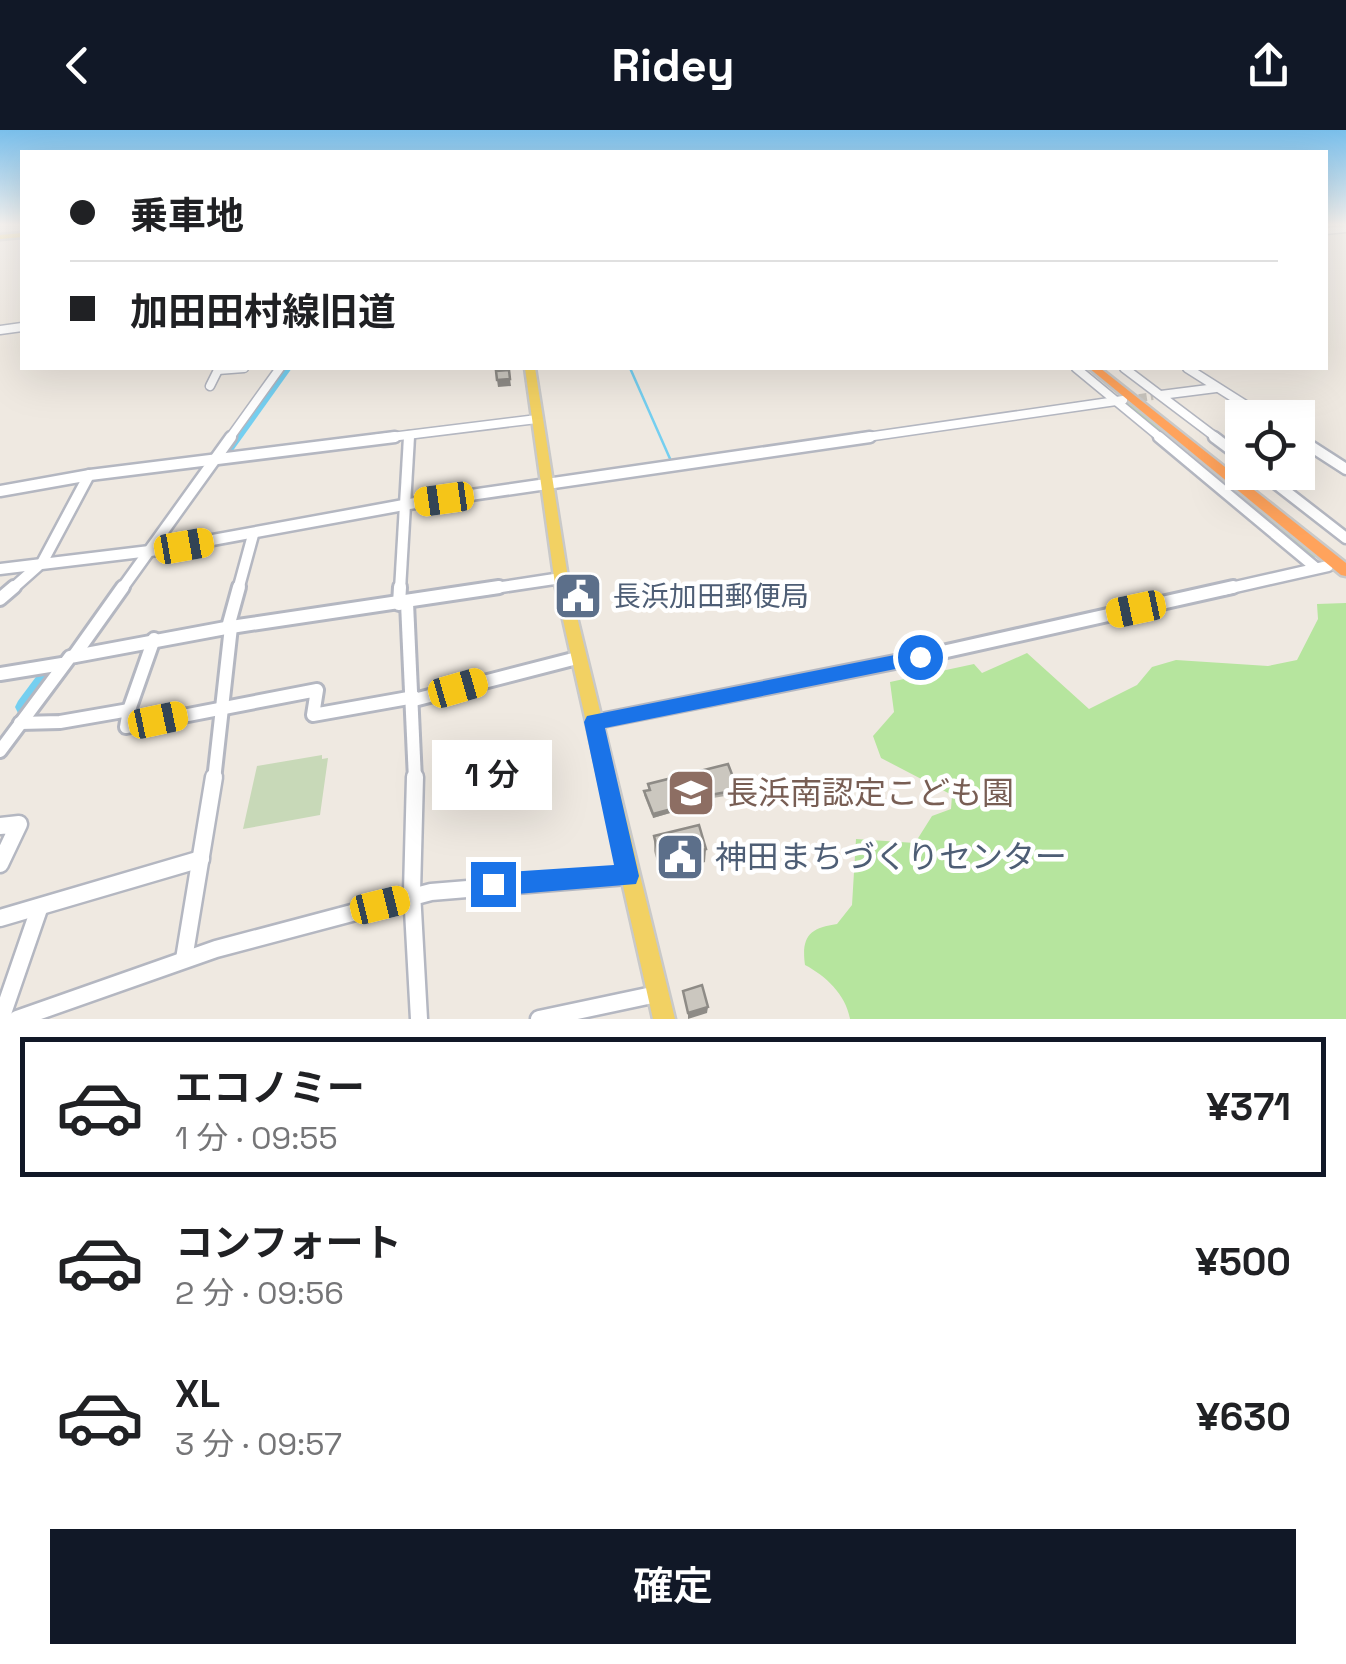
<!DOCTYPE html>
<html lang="ja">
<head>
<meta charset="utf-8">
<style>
  body { margin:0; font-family:"Space Grotesk","Noto Sans JP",sans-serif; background:#f2f2f2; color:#202124; height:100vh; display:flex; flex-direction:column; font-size:38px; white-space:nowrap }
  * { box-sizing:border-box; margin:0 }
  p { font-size:32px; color:#757577 }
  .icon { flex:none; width:55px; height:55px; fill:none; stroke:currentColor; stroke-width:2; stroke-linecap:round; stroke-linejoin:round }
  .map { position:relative; height:889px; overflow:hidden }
  .details { display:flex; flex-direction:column; background:#fff; flex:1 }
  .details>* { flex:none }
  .hud { position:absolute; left:20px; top:20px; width:1308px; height:220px; border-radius:0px; box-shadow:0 10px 40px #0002; display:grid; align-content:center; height:220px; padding:0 50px; background:#fff }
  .tools { position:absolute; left:1225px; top:270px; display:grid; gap:20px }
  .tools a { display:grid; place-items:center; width:90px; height:90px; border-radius:0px; background:#fff; box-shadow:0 10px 40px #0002; font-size:50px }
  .end { position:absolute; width:45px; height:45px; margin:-22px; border:12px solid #1a73e8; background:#fff; box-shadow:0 0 0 5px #fff }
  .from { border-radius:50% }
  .bubble { position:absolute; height:70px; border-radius:0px; background:#fff; box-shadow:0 10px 40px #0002; font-size:32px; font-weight:600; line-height:70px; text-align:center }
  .car { position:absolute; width:30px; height:60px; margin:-30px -15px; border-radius:12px; box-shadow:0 0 8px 2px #0007; background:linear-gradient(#f5c518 24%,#345 0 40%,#f5c518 0 76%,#345 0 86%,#f5c518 0) }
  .hud b { display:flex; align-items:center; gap:35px; height:95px; font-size:38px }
  .hud b+b { border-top:2px solid #e0e0e0 }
  .hud i { width:25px; height:25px; background:#202124 }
  ul { padding:18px 0 0; list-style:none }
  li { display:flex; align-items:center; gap:30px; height:140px; margin:0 20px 15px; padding:0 30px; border:5px solid transparent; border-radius:0px }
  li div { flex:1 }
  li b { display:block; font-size:38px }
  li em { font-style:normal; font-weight:600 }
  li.active { border-color:#111827 }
  li>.icon { width:90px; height:90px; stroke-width:1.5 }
  .primary-button { display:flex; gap:20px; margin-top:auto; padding:20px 50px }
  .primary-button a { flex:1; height:115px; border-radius:0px; background:#111827; color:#fff; font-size:40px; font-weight:600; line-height:115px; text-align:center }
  header { display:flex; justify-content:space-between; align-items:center; height:130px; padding:0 50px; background:#111827; color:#fff; font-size:45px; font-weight:600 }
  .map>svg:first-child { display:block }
</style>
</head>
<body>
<header><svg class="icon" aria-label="back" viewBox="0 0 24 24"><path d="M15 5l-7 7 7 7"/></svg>Ridey<svg class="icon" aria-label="share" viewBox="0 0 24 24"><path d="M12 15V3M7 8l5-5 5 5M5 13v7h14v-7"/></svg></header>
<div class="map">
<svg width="1346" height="889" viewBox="0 0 1346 889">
  <rect width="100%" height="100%" fill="#efe9e1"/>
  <g fill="#b6e59e">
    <path d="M1124,272h4l193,157 -19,-6z"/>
    <path d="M1346,473v416h-496c-4,-24 -24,-43 -45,-54 -4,-29 5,-37 32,-41l15,-19 4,-66 59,4 17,-27 19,-7 1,-14 -71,-37 -8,-22 21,-24 -4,-30 84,-18 8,9 45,-20 62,56 48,-24 15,-18 24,-7 92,6 29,-6 21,-41 -1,-15z"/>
  </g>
  <path fill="#c8d9b8" d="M322,625v4l6,-1 -8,57 -77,14 14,-63z"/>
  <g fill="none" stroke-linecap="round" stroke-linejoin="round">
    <path stroke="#75cff0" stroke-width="2.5" d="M630,238l41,93"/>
    <g fill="#75cff0" fill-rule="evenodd">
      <path d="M280,238h12l-65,91h-10l-2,-3z"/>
      <path d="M54,529l7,3 3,5 -3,5 -29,41 -7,3 -7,-3 -3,-6 3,-6 29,-39z"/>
    </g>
    <path stroke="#c8c4bd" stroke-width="8" stroke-dasharray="8 4" stroke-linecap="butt" d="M1127,270l26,-4"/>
    <g stroke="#b4b7c1" stroke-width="9">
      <path id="minor-far4" d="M1325,101l21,-2"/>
    </g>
    <g stroke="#b4b7c1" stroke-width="11">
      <g id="minor-far3">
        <path d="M0,200l22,-3"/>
        <path d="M1076,238l86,71"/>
        <path d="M1124,238l94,71"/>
        <path d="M1187,238l79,50"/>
        <path d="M218,240l26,-2"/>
        <path d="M210,256l9,-18"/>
        <path d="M1161,265l55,-7"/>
        <path d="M229,309l51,-71"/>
        <path d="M375,309l162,-20"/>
        <path d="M853,309l270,-39"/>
      </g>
    </g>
    <g stroke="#b4b7c1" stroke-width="15">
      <g id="minor-far2">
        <path d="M1159,307l157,131"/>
        <path d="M1214,307l28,21"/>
        <path d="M1298,308l48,31"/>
        <path d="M1261,342l85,66"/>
        <path d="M0,361l90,-16 305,-38"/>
        <path d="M42,433l47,-88"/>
        <path d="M0,439l158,-19 251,-46 461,-67"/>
        <path d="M11,460l27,-24"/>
        <path d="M121,460l110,-153"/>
        <path d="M238,460l15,-55"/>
        <path d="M400,460l9,-153"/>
        <path d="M482,460l79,-12"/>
        <path d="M1222,460l106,-24"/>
      </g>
    </g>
    <g stroke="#b4b7c1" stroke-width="18">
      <g id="minor-far1">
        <path d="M0,469l14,-12"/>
        <path d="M407,473l8,177"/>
        <path d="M399,474l1,-17"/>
        <path d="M228,497l11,-40"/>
        <path d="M74,526l49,-69"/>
        <path d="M0,544l62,-10"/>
        <path d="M414,570l163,-42"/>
        <path d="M129,580l25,-71"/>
        <path d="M594,592l326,-65 313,-70"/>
        <path d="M20,593l40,-1 69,-12 -3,17 191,-37 -4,25 101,-18"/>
        <path d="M0,621l70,-94 161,-30 268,-40"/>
        <path d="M214,650l17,-153"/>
      </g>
    </g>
    <g stroke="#b4b7c1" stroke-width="21">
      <g id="minor">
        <path d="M415,647l-3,115 7,127"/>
        <path d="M0,696l19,-2 -19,40"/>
        <path d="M0,788l201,-59"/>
        <path d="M184,829l30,-182"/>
        <path d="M1,889l38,-110"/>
        <path d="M17,889l199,-70 215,-57 196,-16"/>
        <path d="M539,889l118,-25"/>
      </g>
    </g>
    <g stroke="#c9c9c9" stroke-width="5">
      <g id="major">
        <path d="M22,103v4l-22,2v-4z"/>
        <path d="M525,238h10l34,216 106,435h-22l-98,-435z"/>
      </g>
    </g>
    <g stroke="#c9c9c9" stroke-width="5">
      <path id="highway" d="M1089,238h11l246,195v13l-5,-1z"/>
    </g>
    <use href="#minor-far4" stroke="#fff" stroke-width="6"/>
    <use href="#minor-far3" stroke="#fff" stroke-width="8"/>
    <use href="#minor-far2" stroke="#fff" stroke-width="10"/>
    <use href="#minor-far1" stroke="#fff" stroke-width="12"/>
    <use href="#minor" stroke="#fff" stroke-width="16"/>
    <use href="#major" fill="#f2d163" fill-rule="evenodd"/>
    <use href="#highway" fill="#ffa35c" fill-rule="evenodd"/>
  </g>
  <g fill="#afaba4">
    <path d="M648,657h1l89,3v4l-44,7v5l-41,12 -9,-23v-4l5,-1z"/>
    <path d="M654,706l51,26 -44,13 -7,-24z"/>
  </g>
  <g fill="#8e8b86">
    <path d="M510,249l1,7 -13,1 -1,-7z"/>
    <path d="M694,673v3l-41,12v-4z"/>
    <path d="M706,719l-1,13 -44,13 -1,-14z"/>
    <path d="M708,877l-1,6 -19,6v-6z"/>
  </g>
  <g fill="#cbc7bf" stroke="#8e8b86" stroke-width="2.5">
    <path d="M509,240l1,9 -13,1 -1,-9z"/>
    <path d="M728,634l10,26 -45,8 1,5 -41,11 -9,-23 6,-1 -2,-6z"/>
    <path d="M699,695l7,24 -46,12 -6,-25z"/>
    <path d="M702,855l6,22 -20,6 -5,-22z"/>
  </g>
  <linearGradient id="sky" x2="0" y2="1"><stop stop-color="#7abfeb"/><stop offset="0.43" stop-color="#f8f5f2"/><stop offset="1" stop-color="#f8f5f2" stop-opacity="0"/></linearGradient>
  <rect width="1346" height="220" fill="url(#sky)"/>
  <path fill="#1a73e8" d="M920,520l9,7 -9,7 -315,64 34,148 -3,8 -143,12 -8,-3 -4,-9 4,-8 8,-3 121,-8 -30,-143 3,-6z"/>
  <defs>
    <g id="civic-square" transform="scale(2.5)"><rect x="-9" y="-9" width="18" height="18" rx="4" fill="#5c6f8a" stroke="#fff"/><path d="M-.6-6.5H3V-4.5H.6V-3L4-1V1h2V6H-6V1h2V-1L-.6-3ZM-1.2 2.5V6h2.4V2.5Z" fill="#fff"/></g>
    <g id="school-square" transform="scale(2.5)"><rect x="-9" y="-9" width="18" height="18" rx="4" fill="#8d6e63" stroke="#fff"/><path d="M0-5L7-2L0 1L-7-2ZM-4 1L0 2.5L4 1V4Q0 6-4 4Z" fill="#fff"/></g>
  </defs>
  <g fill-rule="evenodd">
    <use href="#civic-square" x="578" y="466"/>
    <use href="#school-square" x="691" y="663"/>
    <use href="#civic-square" x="680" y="727"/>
  </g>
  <g text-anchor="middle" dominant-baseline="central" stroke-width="9" stroke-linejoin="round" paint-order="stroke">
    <g font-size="28" fill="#4e5e75" stroke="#fff" text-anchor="start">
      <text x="613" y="466">長浜加田郵便局</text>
    </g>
    <g font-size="32" fill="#785e54" stroke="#fff" text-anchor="start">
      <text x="726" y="663">長浜南認定こども園</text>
    </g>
    <g font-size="32" fill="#4e5e75" stroke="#fff" text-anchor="start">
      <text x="715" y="727">神田まちづくりセンター</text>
    </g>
  </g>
</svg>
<div class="tools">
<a><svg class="icon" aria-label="locate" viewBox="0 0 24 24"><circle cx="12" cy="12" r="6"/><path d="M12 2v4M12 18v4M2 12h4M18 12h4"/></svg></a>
</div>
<i class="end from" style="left:920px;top:527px"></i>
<i class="end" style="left:493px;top:754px"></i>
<div class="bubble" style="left:432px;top:610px;width:120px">1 分</div>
<i class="car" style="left:444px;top:369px;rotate:262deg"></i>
<i class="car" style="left:184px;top:416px;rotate:80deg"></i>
<i class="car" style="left:1136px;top:479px;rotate:258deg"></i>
<i class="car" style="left:458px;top:558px;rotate:74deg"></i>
<i class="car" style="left:158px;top:590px;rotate:78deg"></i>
<i class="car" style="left:380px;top:775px;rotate:76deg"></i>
<div class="hud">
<b><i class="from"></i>乗車地</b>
<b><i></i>加田田村線旧道</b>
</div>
</div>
<section class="details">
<ul>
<li class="active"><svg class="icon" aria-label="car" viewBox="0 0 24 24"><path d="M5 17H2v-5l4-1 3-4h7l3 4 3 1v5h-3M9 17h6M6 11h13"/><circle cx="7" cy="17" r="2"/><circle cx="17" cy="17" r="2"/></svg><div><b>エコノミー</b><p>1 分 · 09:55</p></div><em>¥371</em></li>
<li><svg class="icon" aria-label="car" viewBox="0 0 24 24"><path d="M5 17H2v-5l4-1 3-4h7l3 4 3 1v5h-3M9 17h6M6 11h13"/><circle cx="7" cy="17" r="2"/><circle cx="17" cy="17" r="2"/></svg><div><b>コンフォート</b><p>2 分 · 09:56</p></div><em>¥500</em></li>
<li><svg class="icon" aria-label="car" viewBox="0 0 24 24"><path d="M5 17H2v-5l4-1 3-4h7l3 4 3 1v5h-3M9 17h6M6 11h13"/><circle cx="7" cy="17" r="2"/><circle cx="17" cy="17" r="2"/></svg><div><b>XL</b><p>3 分 · 09:57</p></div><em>¥630</em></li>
</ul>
<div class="primary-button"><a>確定</a></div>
</section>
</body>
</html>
